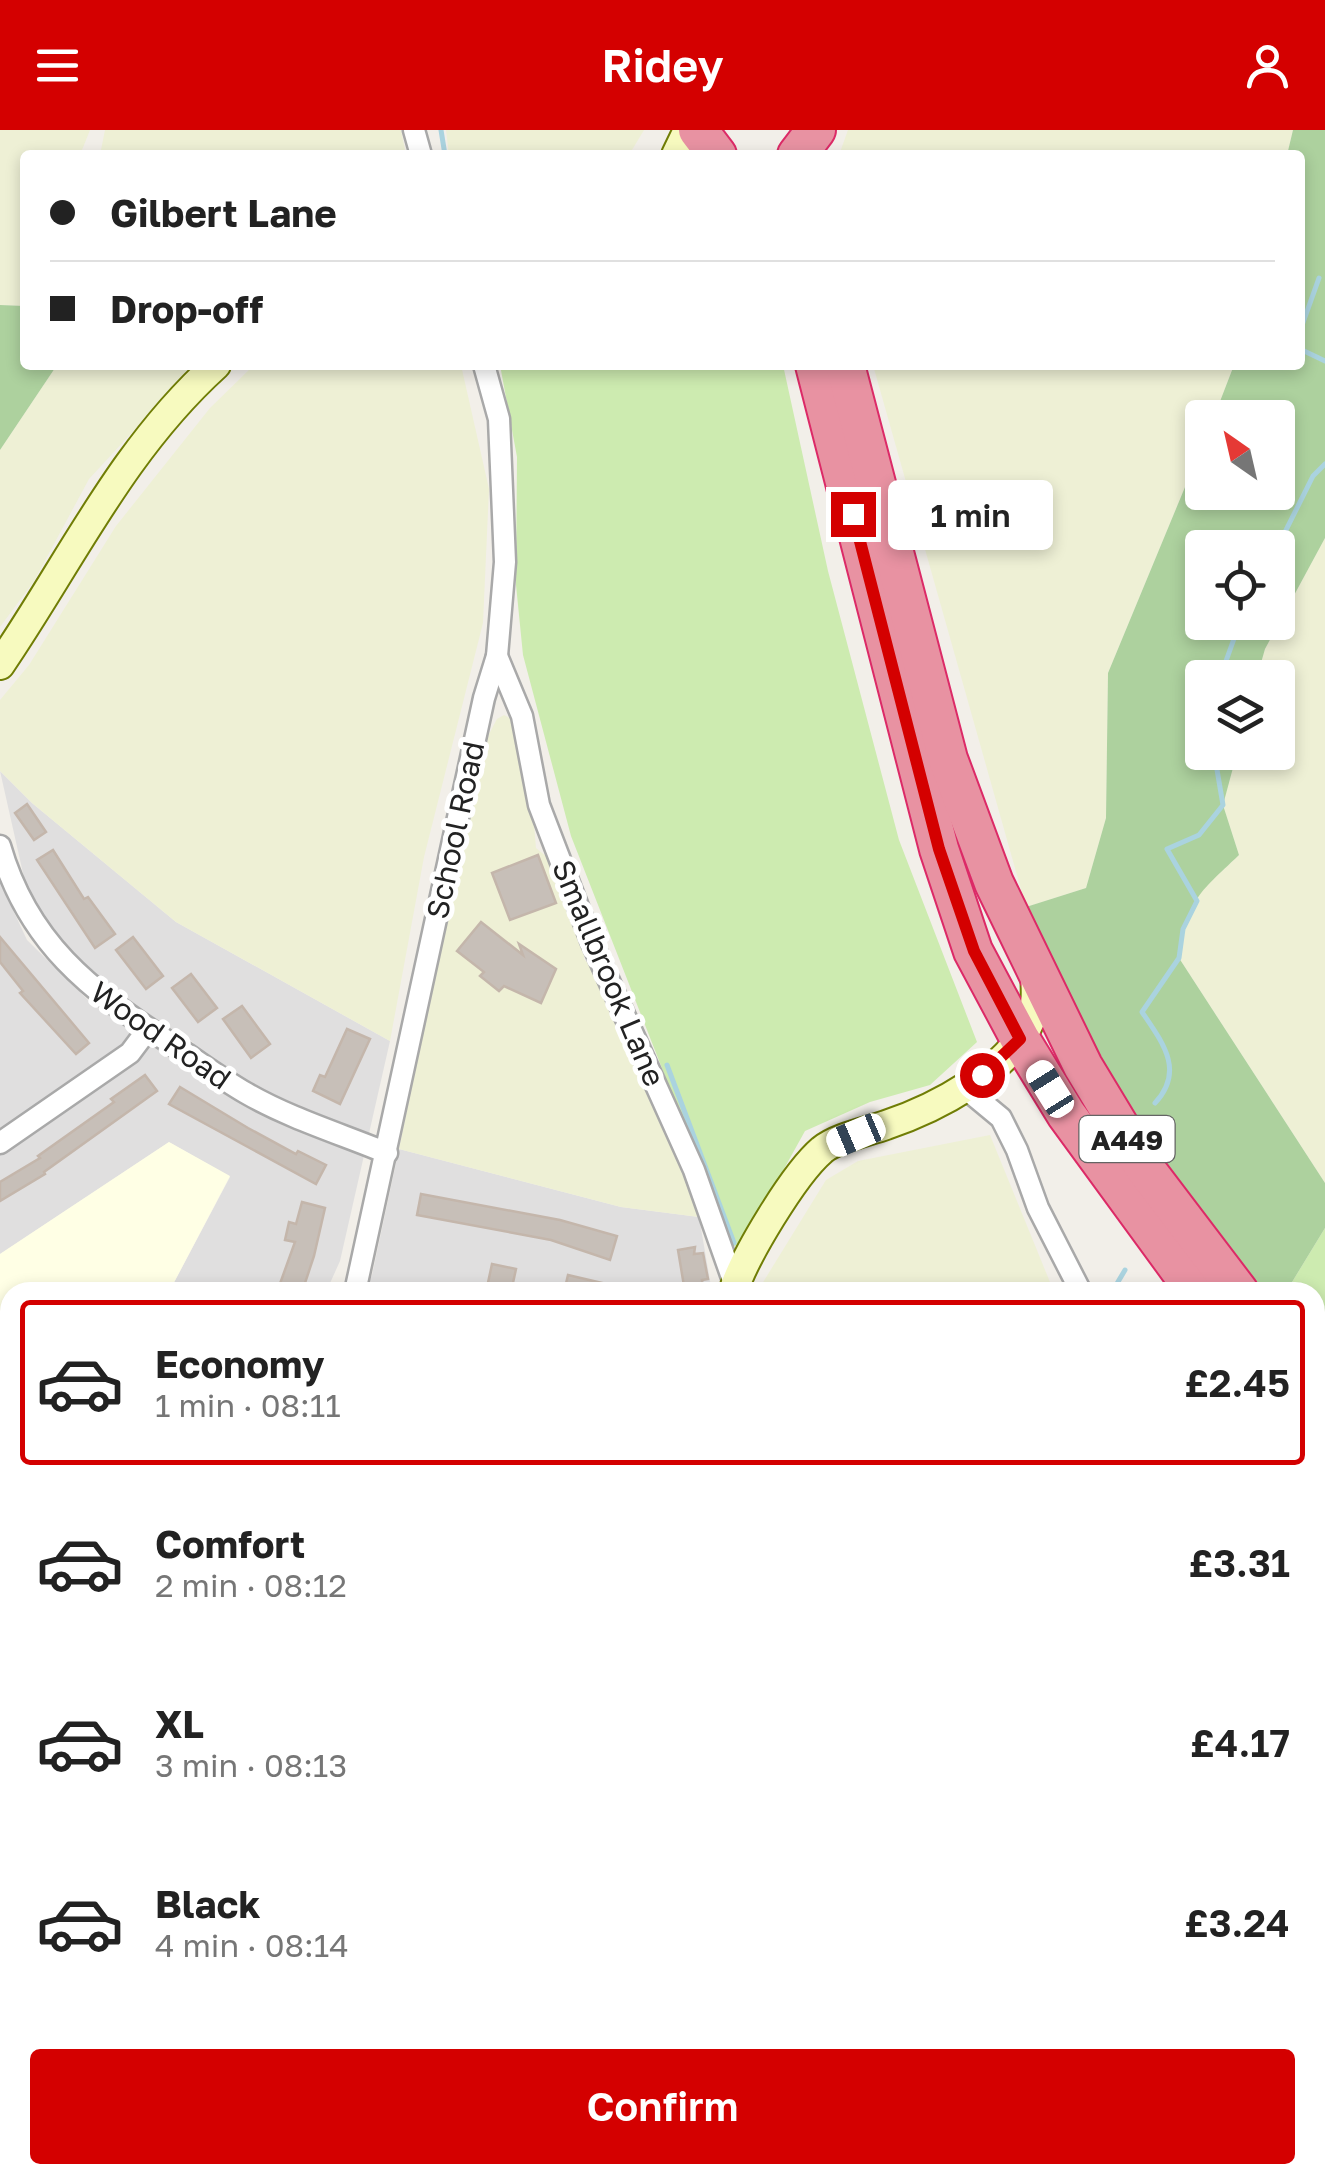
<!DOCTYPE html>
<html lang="en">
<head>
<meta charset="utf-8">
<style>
  body { margin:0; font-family:"Golos Text",sans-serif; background:#f6f6f6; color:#222; height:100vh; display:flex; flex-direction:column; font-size:38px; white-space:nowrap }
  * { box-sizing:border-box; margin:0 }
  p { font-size:32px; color:#767676 }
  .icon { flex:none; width:55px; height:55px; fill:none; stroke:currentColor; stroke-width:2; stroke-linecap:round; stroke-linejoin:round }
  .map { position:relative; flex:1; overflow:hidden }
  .panel { position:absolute; left:0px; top:1152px; width:1325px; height:902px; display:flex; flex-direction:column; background:#fff; border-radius:30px 30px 0 0; box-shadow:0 5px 15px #0003 }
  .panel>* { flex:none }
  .guide { position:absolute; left:20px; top:20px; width:1285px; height:220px; border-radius:10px; box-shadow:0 5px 15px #0003; display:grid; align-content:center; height:220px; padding:0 30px; background:#fff }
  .needle { width:65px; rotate:326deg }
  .buttons { position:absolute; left:1185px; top:270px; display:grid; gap:20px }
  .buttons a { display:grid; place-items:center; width:110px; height:110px; border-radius:10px; background:#fff; box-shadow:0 5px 15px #0003; font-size:50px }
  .end { position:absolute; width:45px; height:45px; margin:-22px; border:12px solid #d40000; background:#fff; box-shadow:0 0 0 5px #fff }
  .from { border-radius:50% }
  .bubble { position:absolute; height:70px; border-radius:10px; background:#fff; box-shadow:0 5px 15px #0003; font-size:32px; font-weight:600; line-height:70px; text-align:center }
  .car { position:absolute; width:30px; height:60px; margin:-30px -15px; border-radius:12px; box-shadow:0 0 8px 2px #0007; background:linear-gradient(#fff 24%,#345 0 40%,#fff 0 76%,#345 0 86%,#fff 0) }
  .guide b { display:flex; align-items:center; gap:35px; height:95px; font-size:38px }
  .guide b+b { border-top:2px solid #e0e0e0 }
  .guide i { width:25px; height:25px; background:#222 }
  ul { padding:18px 0 0; list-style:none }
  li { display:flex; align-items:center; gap:30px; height:165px; margin:0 20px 15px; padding:0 10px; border:5px solid transparent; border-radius:10px }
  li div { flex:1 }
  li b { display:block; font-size:38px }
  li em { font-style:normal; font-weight:600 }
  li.current { border-color:#d40000 }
  li>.icon { width:90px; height:90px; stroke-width:1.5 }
  .primary-button { display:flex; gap:20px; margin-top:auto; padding:20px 30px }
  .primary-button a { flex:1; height:115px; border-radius:10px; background:#d40000; color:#fff; font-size:40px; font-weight:600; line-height:115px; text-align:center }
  header { display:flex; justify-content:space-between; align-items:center; height:130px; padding:0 30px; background:#d40000; color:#fff; font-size:45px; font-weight:600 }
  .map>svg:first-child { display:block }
</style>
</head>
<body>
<header><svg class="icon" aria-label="menu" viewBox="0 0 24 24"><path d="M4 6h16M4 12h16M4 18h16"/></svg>Ridey<svg class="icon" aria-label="person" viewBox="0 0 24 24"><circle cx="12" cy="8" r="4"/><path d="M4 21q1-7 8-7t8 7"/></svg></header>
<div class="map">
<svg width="1325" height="2053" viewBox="0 0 1325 2053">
  <rect width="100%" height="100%" fill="#f2efe9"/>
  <g fill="#e0dfdf">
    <path d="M0,641l32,32 144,119 214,119 -50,220 -14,31h-157l61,-115 -61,-35 -169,112v-372l27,58 62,61 87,61 18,-19 -85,-54 -53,-51 -29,-47z"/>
    <path d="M399,1019l222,58 78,10 13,75h-348l8,-17z"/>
    <path d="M1315,1368l10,13v270l-10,26z"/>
    <path d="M0,1452l10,11v117l-10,13z"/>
    <path d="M4,1647l6,4v225l-10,12v-236z"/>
    <path d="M1315,1858l10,4v191h-538l2,-8h526z"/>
  </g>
  <path fill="#ffffe5" d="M169,1012l61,34 -61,116h-159v273l-10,-11v-300z"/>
  <g fill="#eef0d5">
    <path d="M0,0h90l-10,25h-55v151l-25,-1z"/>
    <path d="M105,0h296l5,25h-306z"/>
    <path d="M446,0h198l-15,25h-180z"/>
    <path d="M848,0h445l-6,25h-448z"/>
    <path d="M57,235h137l-105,114 -55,102 -34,46v-177z"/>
    <path d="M254,235h207l28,124 -6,134 -59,234 -34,184 -214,-119 -144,-119 -32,-32v-71l29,-35 87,-139 94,-118z"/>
    <path d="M873,235h361l-20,52 -12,1v28l-94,227 -2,145 -20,70 -60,19z"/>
    <path d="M1325,408v645l-146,-225 4,-29 12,-33 44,-41 -16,-50 14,-52 41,-1v-74l-21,-1 8,-28z"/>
    <path d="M504,585l9,5 19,81 4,47 11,9 37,90v12l12,13 50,104 53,141 -78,-10 -222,-58 35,-172 55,-243 8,-15z"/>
    <path d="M990,1005l64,157h-297l69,-112 32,-19z"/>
  </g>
  <g fill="#cdebb0">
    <path d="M500,235h283l45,206 71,269 78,202 -47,43 -60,17 -65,29 -65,117 -16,-5 -10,-42 -143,-365 -48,-181 -7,-70 1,-128z"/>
    <path d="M1325,1098v117l-10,-8v-45h-29z"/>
  </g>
  <g fill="#add19e" fill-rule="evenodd">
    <path d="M1293,0h32v408l-60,111 -8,28 -55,1v74l35,1 -14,52 16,50c-42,40 -51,44 -60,103l146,225v45l-39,64h-32l-30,-38 -128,-197 -70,-150 60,-19 20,-70 2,-145 94,-227v46h76v-74l-64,-1 20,-52h66v-210h-13zM1202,418h76v74h-76z"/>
    <path d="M0,175l25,1v59h32l-57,85z"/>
    <path d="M1325,1651v211l-10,-4v-181z"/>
  </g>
  <path fill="#88e0be" d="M173,2045h363l-2,8h-367z"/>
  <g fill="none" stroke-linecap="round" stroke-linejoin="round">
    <g stroke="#aad3df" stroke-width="5">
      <path d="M441,0l4,25"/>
      <path d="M1300,201l19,-53"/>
      <path d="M1300,219l25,12"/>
      <path d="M1277,418l36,-72 12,-12"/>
      <path d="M1216,548l10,-17 14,-39"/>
      <path d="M667,935l67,178"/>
      <path d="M1155,973c30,-32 8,-60 -13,-91l37,-54 4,-29 14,-28 -30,-52 32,-14 24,-30 -9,-53"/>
      <path d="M1112,1162l13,-22"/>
      <path d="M1064,2045l3,8"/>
    </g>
  </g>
  <g fill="#c7bfb8" stroke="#c4b6ab" stroke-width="2.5">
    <path d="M27,674l19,28 -12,8 -19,-27z"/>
    <path d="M53,720l31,49 4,-2 27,37 -20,14 -58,-88z"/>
    <path d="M538,725l18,48 -46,17 -18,-47z"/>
    <path d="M481,792l42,33 -4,-11 37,25 -15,34 -37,-17 -5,5 -19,-15 4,-4 -27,-21z"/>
    <path d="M0,807l89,106 -13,11 -56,-61 3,-2 -23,-29z"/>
    <path d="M133,807l30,39 -17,13 -30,-39z"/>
    <path d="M191,844l26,34 -19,14 -26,-34z"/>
    <path d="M242,876l28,38 -19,14 -28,-39z"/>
    <path d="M347,899l23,10 -30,65 -27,-13 7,-16 5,2z"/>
    <path d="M145,945l12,16 -113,81 1,2 -45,27v-19l40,-24 -2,-2 76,-54 -3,-3z"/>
    <path d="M180,957l68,41 48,26 2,-3 28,14 -10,19 -147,-80z"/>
    <path d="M421,1064l139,26 57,16 -7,24 -59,-20 -134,-25z"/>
    <path d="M302,1072l23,6 -11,48 -12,36h-25l18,-50 -10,-2 4,-18 7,2z"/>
    <path d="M695,1117l-1,7 9,-1 5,26 -6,1 2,12h-19l-7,-42z"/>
    <path d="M492,1134l24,5 -5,23h-25z"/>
    <path d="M568,1145l51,12 -1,5h-54z"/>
  </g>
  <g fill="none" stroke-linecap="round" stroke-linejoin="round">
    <g stroke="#a9a9a9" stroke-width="25">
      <g id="street">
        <path d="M414,0l7,25"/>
        <path d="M497,526l25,60 17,89 53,138 102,227 41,116"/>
        <path d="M0,716c28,97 89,143 170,197 25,16 50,35 76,50 43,25 95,41 141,60"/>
        <path d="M966,959l35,29 16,32 21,58 43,84"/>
        <path d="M0,1013l130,-90 18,-24"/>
        <path d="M355,1162l129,-594 13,-42 8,-94 -6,-143 -15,-54"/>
        <path d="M1315,1470l10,9"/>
        <path d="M1315,1566l10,-2"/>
        <path d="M0,1627l10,-12"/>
        <path d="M806,2045l25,8"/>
        <path d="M1263,2045l9,8"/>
        <path d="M1080,2053l2,-8"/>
      </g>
    </g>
    <g stroke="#707d05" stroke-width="32">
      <g id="secondary">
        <path d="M676,25l12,-25"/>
        <path d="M0,535c71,-104 121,-214 216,-300"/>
        <path d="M733,1162c11,-35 61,-118 89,-142 16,-13 45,-18 64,-25 48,-16 125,-55 145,-106 6,-14 5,-30 4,-45"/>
        <path d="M0,2046l12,7"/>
        <path d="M142,2053l11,-8"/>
        <path d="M544,2053l1,-8"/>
      </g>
    </g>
    <g stroke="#dc2a67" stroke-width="42">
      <g id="highway">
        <path d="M698,0l19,25"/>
        <path d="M797,25l19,-25"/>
        <path d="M815,235l124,484 34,102 47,88 46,75 130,178"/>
        <path d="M845,235l103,394 46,124 89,183 61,101 95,125"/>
        <path d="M1315,1263l10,14"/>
        <path d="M1315,1310l10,13"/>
      </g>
    </g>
    <use href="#street" stroke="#fff" stroke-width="20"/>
    <use href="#secondary" stroke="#f7fabf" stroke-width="28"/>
    <use href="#highway" stroke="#e892a2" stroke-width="38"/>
  </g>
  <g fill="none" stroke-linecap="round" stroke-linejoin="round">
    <path stroke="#d40000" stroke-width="12" d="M853,384l86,335 35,102 46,88 -38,36"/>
  </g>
  <g text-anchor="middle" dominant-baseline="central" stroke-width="10" stroke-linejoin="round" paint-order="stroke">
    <rect fill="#fff" stroke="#646464" stroke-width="2.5" x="1079.5" y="986" width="95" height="46" rx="8"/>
    <g font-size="28" font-weight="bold" fill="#222">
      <text x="1127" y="1009">A449</text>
    </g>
    <g font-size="30" fill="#222" stroke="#fff">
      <text transform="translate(455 700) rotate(-78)">School Road</text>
      <text transform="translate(609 843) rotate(67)">Smallbrook Lane</text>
      <text transform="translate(161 905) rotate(35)">Wood Road</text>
    </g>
  </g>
</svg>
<div class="buttons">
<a><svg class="needle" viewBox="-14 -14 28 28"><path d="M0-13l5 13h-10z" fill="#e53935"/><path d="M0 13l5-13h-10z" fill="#767676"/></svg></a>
<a><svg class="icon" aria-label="locate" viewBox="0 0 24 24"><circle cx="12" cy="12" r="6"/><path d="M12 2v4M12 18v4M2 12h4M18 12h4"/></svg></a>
<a><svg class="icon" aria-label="layers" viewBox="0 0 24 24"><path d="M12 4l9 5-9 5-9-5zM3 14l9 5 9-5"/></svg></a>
</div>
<i class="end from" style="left:982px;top:945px"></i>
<i class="end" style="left:853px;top:384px"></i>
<div class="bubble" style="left:888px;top:350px;width:165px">1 min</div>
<i class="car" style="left:1050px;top:959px;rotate:328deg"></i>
<i class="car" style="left:856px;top:1005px;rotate:247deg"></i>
<div class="guide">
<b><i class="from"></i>Gilbert Lane</b>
<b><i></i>Drop-off</b>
</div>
<section class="panel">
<ul>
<li class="current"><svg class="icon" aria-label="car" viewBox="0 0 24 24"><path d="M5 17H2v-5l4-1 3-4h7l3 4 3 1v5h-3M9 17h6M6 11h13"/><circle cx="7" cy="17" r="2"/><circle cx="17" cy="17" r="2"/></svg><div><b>Economy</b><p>1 min · 08:11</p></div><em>£2.45</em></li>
<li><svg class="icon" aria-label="car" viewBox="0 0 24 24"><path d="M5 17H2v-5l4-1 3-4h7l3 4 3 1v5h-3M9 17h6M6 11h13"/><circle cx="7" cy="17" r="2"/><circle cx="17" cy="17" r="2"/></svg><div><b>Comfort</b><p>2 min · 08:12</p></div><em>£3.31</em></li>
<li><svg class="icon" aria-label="car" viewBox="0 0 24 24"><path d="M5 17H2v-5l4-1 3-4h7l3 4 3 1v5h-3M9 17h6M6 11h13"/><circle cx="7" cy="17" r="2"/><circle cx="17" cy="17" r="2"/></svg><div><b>XL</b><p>3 min · 08:13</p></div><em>£4.17</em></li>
<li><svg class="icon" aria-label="car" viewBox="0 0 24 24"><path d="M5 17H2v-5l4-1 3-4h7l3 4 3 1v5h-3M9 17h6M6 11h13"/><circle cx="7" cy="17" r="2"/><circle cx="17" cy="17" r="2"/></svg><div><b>Black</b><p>4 min · 08:14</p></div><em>£3.24</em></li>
</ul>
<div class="primary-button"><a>Confirm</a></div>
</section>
</div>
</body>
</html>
